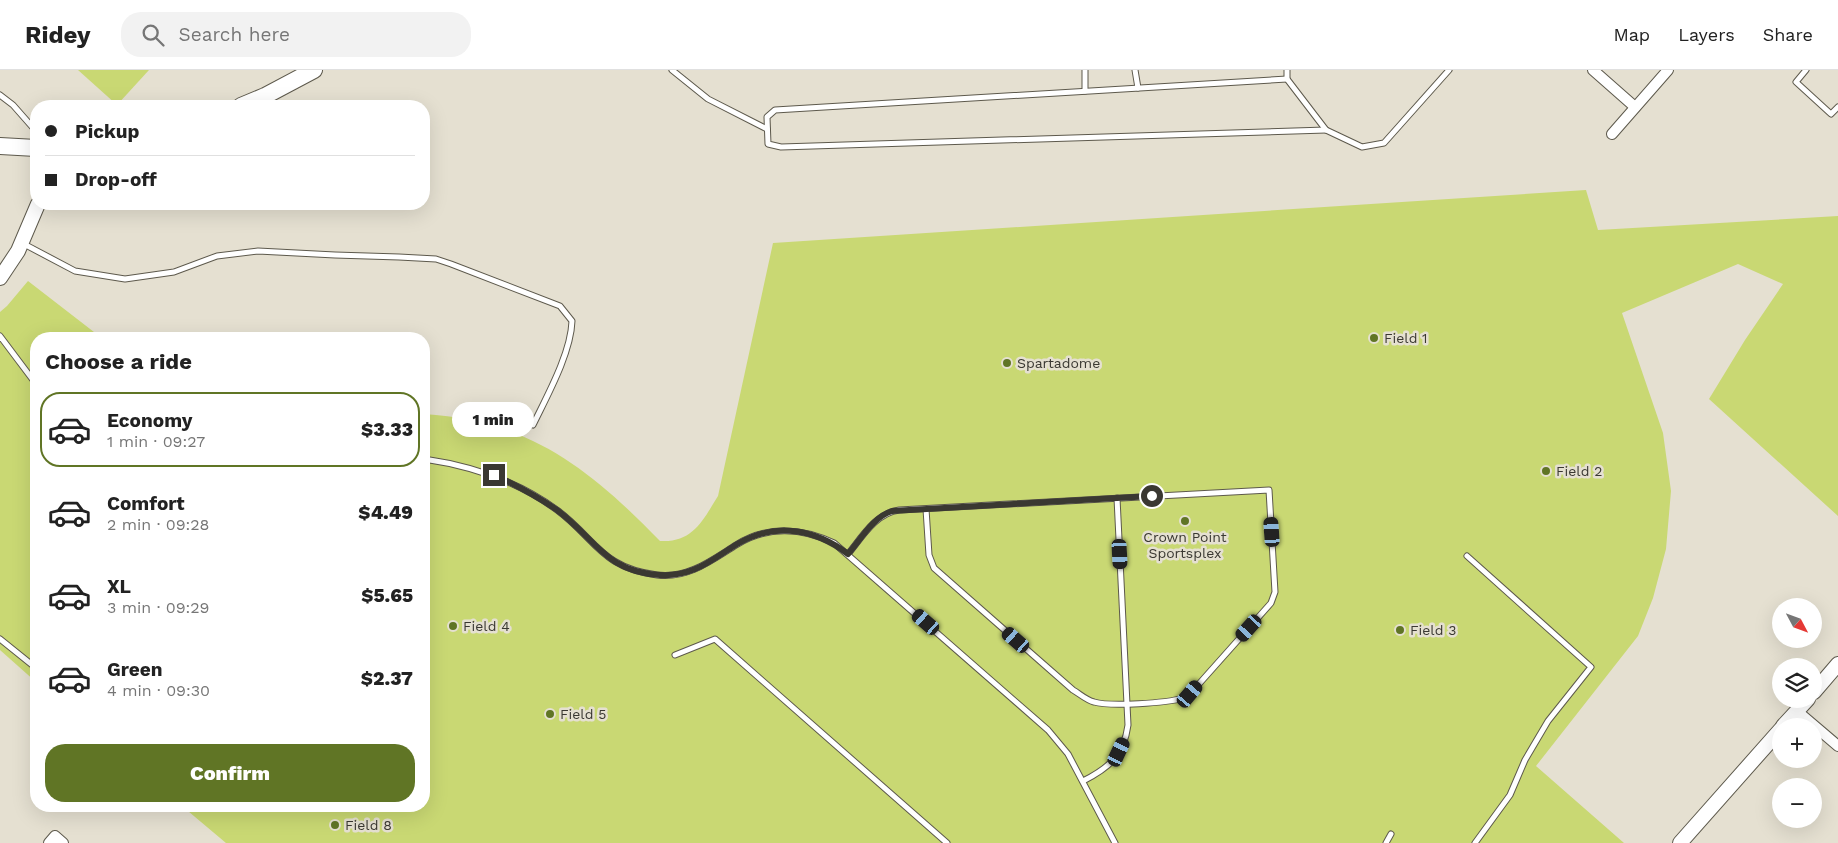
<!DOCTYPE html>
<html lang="en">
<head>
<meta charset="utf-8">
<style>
  body { margin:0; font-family:"Work Sans",sans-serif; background:#f2f2f2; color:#222; height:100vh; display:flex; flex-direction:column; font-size:19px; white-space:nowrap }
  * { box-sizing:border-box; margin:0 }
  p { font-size:16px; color:#767676 }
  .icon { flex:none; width:28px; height:28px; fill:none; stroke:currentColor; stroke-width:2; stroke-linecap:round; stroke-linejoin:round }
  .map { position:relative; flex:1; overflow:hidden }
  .drawer { position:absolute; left:30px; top:262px; width:400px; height:480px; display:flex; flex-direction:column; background:#fff; border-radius:20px; box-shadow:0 5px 20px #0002 }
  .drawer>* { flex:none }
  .guide { position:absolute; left:30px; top:30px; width:400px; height:110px; border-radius:20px; box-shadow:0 5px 20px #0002; display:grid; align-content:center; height:110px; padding:0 15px; background:#fff }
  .needle { width:32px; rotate:131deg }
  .tools { position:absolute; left:1772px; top:528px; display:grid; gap:10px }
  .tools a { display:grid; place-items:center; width:50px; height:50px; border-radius:50%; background:#fff; box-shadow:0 5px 20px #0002; font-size:25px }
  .end { position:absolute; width:22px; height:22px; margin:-11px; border:6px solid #3a3832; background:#fff; box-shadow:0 0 0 2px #fff }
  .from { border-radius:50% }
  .bubble { position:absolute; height:35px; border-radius:18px; background:#fff; box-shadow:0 5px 20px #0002; font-size:16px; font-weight:800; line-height:35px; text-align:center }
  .car { position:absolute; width:15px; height:30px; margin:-15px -8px; border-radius:6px; box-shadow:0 0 4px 1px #0007; background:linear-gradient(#222 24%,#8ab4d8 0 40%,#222 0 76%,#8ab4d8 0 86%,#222 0) }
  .guide b { display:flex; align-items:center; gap:18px; height:48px; font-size:19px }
  .guide b+b { border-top:1px solid #e0e0e0 }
  .guide i { width:12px; height:12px; background:#222 }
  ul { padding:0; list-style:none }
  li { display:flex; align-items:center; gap:15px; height:75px; margin:0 10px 8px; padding:0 5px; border:2px solid transparent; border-radius:20px }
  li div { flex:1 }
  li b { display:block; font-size:19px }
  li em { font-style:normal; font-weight:800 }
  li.selected { border-color:#607525 }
  li>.icon { width:45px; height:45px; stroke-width:1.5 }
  h2 { padding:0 15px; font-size:22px; line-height:60px }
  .cta { display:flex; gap:10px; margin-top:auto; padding:10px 15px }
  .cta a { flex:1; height:58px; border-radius:20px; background:#607525; color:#fff; font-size:20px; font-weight:800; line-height:58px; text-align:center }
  header { display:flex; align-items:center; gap:30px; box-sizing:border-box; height:70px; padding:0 25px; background:#fff; border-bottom:1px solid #e0e0e0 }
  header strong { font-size:24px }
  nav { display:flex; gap:28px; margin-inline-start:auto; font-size:18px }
  .search { width:350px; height:45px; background:#f2f2f2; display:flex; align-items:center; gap:12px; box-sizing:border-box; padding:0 18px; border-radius:20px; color:#767676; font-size:19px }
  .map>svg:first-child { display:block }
</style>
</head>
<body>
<header>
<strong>Ridey</strong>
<div class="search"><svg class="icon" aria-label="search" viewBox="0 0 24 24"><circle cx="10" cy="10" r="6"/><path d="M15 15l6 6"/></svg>Search here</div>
<nav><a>Map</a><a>Layers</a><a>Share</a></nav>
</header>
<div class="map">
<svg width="1838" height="773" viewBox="0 0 1838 773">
  <rect width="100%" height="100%" fill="#e5e0d1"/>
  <g fill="#c9d873">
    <path d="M78,0h71l-32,35z"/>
    <path d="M1586,120l12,40 240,-14v300l-129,-117 36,-59 38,-56 -45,-20 -116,49 41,120 8,58 -5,58 -13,49 -15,38 -102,130 88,77h-1398l-44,-37h242v-392c105,6 166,55 236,127 33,2 43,-21 58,-45l55,-253z"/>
    <path d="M28,211l75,58h-67v343l-36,-32v-338l7,-6z"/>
  </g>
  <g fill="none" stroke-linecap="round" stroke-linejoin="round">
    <g stroke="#5d594c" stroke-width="7">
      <g id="service">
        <path d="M672,0l36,29 59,30"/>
        <path d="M1085,0v21"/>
        <path d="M1135,0l3,18"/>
        <path d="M1287,0v9l39,51 36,17 22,-4 65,-73"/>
        <path d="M1806,0l-10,12 35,32 7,-7"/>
        <path d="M1287,9l-512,31 -8,7 1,27 13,3 545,-17"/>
        <path d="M0,25l13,10 22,25v15"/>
        <path d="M22,173l53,28 50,8 49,-7 43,-16 41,-5 77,4 64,2 37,2 15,5 109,42 12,15c-1,32 -25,75 -39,104"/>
        <path d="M0,266l36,48"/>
        <path d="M424,389c48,7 94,22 133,51 39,29 44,58 100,65 31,4 55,-15 79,-30 31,-20 67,-17 98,-2l214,187 20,24 47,89"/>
        <path d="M848,484c14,-17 28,-41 51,-44l370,-20 6,102 -4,11 -81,91 -6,4c-18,5 -73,9 -90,4 -8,-2 -14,-8 -21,-12l-139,-122 -5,-13 -3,-46"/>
        <path d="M1467,486l124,111 -43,54 -23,39 -15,35 -35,48"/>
        <path d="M0,569l36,29"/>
        <path d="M675,585l40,-16 232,204"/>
        <path d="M1083,711c26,-13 41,-26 45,-56l-11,-227"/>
        <path d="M1386,773l5,-9"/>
      </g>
    </g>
    <g stroke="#5d594c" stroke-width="12">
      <g id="minor">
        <path d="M1593,0l42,37"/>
        <path d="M1612,64l56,-64"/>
        <path d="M1797,641l41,35"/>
        <path d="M49,773l6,-7 8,7"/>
      </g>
    </g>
    <g stroke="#5d594c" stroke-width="16">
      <g id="tertiary">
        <path d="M0,208l18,-27 20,-47"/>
        <path d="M1814,622l24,-28"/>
        <path d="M1783,656l25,-27"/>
        <path d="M1680,773l101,-114"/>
      </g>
    </g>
    <g stroke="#5d594c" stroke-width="18">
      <g id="primary">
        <path d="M241,36l24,-10 49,-26"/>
        <path d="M0,76l36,2"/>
      </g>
    </g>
    <use href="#service" stroke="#fff" stroke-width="5"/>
    <use href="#minor" stroke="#fff" stroke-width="10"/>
    <use href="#tertiary" stroke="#fff" stroke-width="14"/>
    <use href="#primary" stroke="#fff" stroke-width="16"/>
  </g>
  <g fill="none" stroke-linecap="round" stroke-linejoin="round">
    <path stroke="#3a3832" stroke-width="6" d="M494,405c22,10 43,21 63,35 38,28 48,62 103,65 34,2 52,-16 79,-32 37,-21 76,-14 109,11 13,-15 25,-37 44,-43l260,-15"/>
  </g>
  <g fill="#607525" stroke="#e5e0d1" stroke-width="2">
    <circle cx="1374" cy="268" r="5"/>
    <circle cx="1007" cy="293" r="5"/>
    <circle cx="1546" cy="401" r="5"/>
    <circle cx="1185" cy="451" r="5"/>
    <circle cx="453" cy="556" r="5"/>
    <circle cx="1400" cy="560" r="5"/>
    <circle cx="550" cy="644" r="5"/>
    <circle cx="335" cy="755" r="5"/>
  </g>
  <g text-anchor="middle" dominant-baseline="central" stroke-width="5" stroke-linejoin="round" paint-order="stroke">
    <g font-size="14" fill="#3a3832" stroke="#e5e0d1" text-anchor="start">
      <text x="1384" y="268">Field 1</text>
      <text x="1017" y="293">Spartadome</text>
      <text x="1556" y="401">Field 2</text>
      <text x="1185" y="467" text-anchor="middle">Crown Point<tspan x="1185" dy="16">Sportsplex</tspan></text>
      <text x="463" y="556">Field 4</text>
      <text x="1410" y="560">Field 3</text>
      <text x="560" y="644">Field 5</text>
      <text x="345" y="755">Field 8</text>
    </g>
  </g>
</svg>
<div class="tools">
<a><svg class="needle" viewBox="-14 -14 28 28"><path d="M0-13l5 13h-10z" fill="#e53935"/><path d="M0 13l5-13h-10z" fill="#767676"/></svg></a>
<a><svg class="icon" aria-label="layers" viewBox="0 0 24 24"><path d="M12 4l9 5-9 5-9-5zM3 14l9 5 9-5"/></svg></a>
<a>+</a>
<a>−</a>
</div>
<i class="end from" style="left:1152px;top:426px"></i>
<i class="end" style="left:494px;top:405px"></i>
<div class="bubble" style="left:452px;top:332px;width:82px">1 min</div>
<i class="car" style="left:1272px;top:462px;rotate:356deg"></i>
<i class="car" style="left:1120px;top:484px;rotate:177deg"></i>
<i class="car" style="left:926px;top:552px;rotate:311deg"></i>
<i class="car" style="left:1249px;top:558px;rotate:222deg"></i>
<i class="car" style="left:1016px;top:570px;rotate:311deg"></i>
<i class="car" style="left:1190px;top:624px;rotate:40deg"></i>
<i class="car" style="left:1119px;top:682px;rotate:25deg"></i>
<div class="guide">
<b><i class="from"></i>Pickup</b>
<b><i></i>Drop-off</b>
</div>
<section class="drawer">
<h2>Choose a ride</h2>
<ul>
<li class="selected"><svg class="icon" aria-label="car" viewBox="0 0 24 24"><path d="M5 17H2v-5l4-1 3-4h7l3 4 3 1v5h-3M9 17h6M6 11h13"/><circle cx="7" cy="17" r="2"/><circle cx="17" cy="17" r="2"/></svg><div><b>Economy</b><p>1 min · 09:27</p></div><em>$3.33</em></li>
<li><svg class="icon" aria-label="car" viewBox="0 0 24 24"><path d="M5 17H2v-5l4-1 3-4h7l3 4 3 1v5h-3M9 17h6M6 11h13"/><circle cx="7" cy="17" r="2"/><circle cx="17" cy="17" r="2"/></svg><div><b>Comfort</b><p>2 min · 09:28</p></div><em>$4.49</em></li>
<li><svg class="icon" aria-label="car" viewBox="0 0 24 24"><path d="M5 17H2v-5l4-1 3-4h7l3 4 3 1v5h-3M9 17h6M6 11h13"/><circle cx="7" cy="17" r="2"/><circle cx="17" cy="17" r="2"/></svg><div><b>XL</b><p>3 min · 09:29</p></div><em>$5.65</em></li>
<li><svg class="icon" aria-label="car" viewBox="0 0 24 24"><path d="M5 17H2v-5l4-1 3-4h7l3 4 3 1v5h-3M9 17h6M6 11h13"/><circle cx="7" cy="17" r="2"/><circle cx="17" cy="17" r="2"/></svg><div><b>Green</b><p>4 min · 09:30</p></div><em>$2.37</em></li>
</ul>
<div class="cta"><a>Confirm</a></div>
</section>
</div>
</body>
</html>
